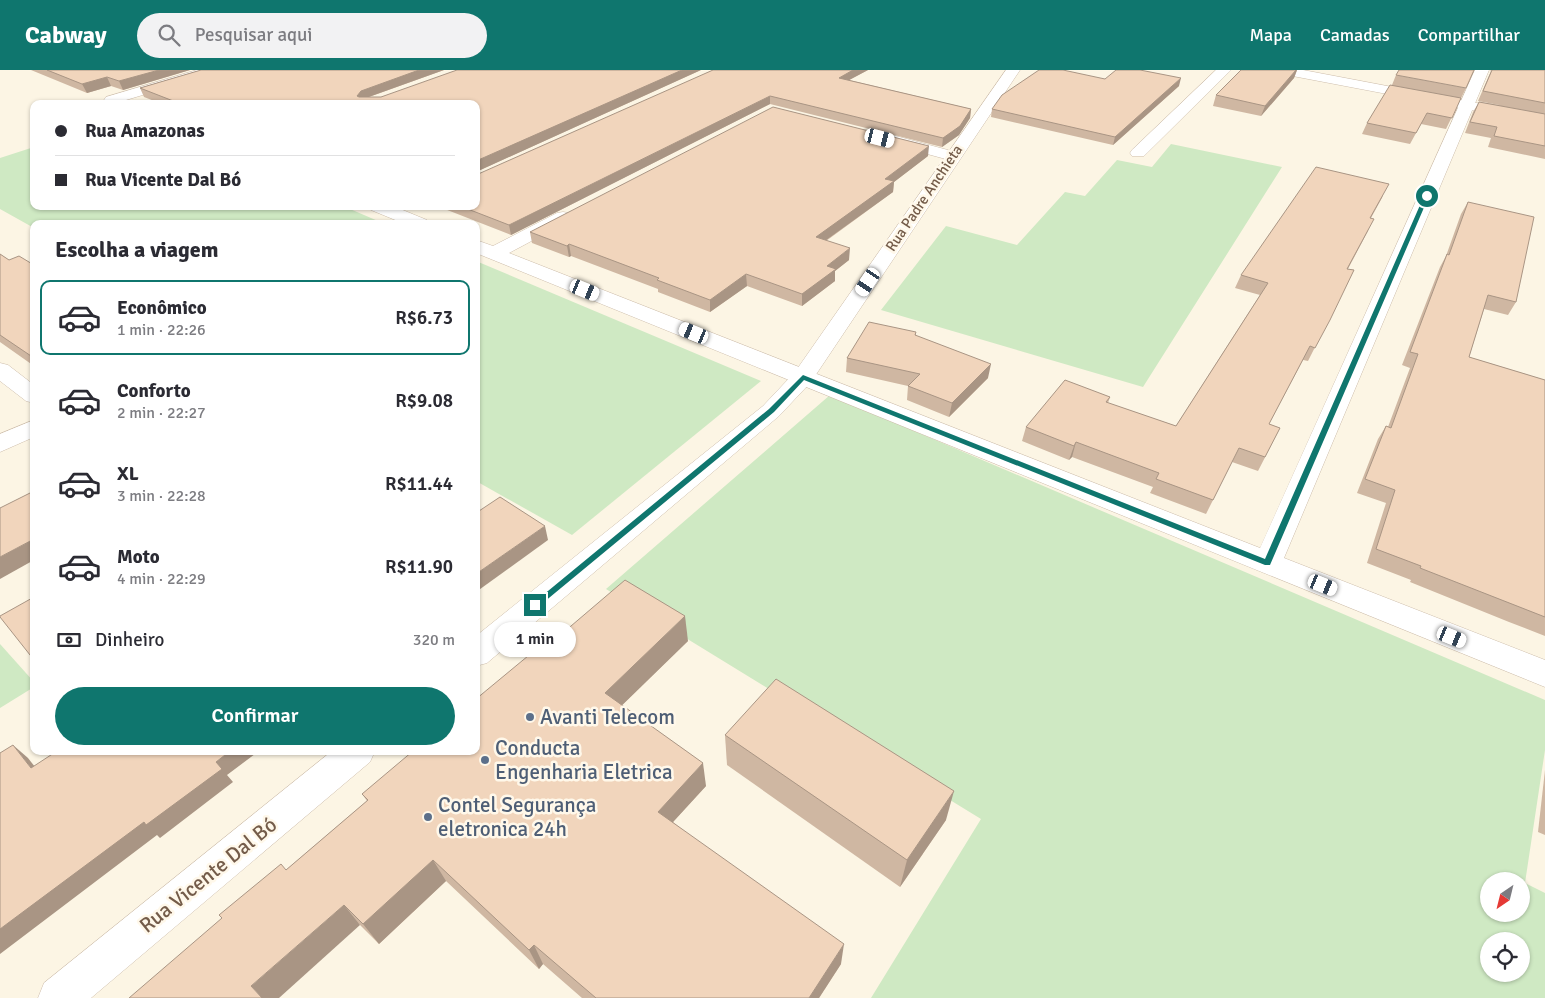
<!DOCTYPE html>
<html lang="pt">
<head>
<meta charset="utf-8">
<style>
  body { margin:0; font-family:Signika,sans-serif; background:#f2f2f3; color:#2b2b33; height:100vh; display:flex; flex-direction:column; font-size:19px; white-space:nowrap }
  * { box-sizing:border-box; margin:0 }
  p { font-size:16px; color:#7c7c81 }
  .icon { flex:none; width:28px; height:28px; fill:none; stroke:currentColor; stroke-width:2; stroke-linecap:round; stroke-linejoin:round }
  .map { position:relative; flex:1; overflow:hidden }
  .side { position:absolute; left:30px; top:150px; width:450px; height:535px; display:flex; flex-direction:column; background:#fff; border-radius:10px; box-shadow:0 1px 4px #0004 }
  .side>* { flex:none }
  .guide { position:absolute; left:30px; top:30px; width:450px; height:110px; border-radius:10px; box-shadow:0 1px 4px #0004; display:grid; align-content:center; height:110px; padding:0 25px; background:#fff }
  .needle { width:32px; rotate:215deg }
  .tools { position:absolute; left:1480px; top:802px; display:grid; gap:10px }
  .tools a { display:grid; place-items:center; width:50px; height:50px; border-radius:50%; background:#fff; box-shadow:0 1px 4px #0004; font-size:25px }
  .end { position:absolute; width:22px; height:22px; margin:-11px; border:6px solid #0f766e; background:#fff; box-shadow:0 0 0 2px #fff }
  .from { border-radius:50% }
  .bubble { position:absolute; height:35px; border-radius:18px; background:#fff; box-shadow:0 1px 4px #0004; font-size:16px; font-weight:600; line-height:35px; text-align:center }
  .car { position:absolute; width:15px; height:30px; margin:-15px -8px; border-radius:6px; box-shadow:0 0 4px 1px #0007; background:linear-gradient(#fff 24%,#345 0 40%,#fff 0 76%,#345 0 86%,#fff 0) }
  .guide b { display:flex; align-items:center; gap:18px; height:48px; font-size:19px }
  .guide b+b { border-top:1px solid #e1e1e2 }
  .guide i { width:12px; height:12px; background:#2b2b33 }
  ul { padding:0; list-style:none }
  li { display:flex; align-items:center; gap:15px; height:75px; margin:0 10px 8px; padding:0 15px; border:2px solid transparent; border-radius:10px }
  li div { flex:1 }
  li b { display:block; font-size:19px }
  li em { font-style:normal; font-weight:600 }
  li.on { border-color:#0f766e }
  li>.icon { width:45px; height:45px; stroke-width:1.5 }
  h2 { padding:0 25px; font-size:22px; line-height:60px }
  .pay { display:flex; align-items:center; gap:12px; height:55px; padding:0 25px; font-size:19px }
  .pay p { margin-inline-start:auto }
  .button { display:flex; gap:10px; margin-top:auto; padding:10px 25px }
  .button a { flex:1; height:58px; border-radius:30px; background:#0f766e; color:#fff; font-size:20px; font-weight:600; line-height:58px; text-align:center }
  header { display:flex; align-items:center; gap:30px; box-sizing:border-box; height:70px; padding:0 25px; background:#0f766e; color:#fff }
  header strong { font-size:24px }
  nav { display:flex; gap:28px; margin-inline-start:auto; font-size:18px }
  .search { width:350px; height:45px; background:#f2f2f3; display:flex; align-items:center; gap:12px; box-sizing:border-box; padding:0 18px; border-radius:28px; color:#7c7c81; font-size:19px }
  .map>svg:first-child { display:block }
</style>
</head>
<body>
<header>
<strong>Cabway</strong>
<div class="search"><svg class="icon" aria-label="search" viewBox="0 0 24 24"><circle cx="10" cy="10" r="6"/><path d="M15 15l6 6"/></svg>Pesquisar aqui</div>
<nav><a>Mapa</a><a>Camadas</a><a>Compartilhar</a></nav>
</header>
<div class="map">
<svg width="1545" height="928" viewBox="0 0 1545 928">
  <rect width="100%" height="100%" fill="#fcf5e4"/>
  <g fill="#cfe9c3" fill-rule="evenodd">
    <path d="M1171,74l111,23 -139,220 -262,-77 65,-84 71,19 48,-53 20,4 32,-36 35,7z"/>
    <path d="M34,77v59h309l42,18h-351v4l-34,-19v-51z"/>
    <path d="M476,191l285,120 -189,154 -96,-54z"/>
    <path d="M830,325l715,305v50l-20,133 20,10v105h-674l110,-179 -375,-230zM1489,811h32v33h-32zM1489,871h32v33h-32z"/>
    <path d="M0,574l34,38v5l-34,21z"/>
  </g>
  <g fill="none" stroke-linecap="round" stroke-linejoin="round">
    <g stroke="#cdbdab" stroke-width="1">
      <g id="minor">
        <path d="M197,0h21l-2,3 -100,30h-10l-2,-3 2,-3z"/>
        <path d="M1216,0h15l-87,86h-12l-2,-3 2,-3z"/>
        <path d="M1475,0h14l-205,488 261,102v27l-1069,-434v-13l17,6 64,-33 6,-1 6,1 3,4 -3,4 -60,32 751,295z"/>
        <path d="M892,65l67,18 2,3 -2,3 -6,2 -66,-18 -3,-3 3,-3z"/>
        <path d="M368,136h25l34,14 3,4h-25l-34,-14z"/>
        <path d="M0,293l8,2 26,20v18l-8,-2 -26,-20z"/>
        <path d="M34,350v17l-34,15v-18z"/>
      </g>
    </g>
    <g stroke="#cdbdab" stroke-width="1">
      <g id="tertiary">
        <path d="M1006,0h14l-209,312 -32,34 -292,247 -11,3v-30l287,-230 32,-34z"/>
        <path d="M1275,0h28l242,46v8l-263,-50z"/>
        <path d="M332,681h43l-5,11 -279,236h-53l6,-15z"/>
      </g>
    </g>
    <use href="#minor" fill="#fff" fill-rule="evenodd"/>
    <use href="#tertiary" fill="#fff" fill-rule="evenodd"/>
  </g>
  <g fill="#cfb7a2">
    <path d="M31,0h159l-67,20 -12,-4 -24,7z"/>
    <path d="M201,0h243l-75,27h12l320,-27 -225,102v-68h-314l-18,-7 -4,-9z"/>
    <path d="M713,0h155l-19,10 122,29 -1,9 -11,17 -17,12 -172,-43 -259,131 -74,-29h39z"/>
    <path d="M1241,0h56l-3,8 -33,38 -48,-10 3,-11z"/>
    <path d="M1490,0h55v89l-57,-12 3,-9 -26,-5 8,-21 6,-10 20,3 -21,-4 13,-30z"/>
    <path d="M1396,5l70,13 -20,41 -25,-5 -11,20 -48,-10 5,-11 25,-38z"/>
    <path d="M1105,9l74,7 -66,59 -122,-28 1,-8z"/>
    <path d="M928,86l-34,26 -1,10 -67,49 23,19 -14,11v10l-33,25 -55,-20 -37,26 -52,-20v-3l-87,-33 -2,1 -37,-14 -2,-11z"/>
    <path d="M1383,126l-12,22 -3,13 -20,38 6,1 -46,91 -5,-1 -34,64 11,4 -22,43 -26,-9 -26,52 -56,-21 3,-6 -81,-30 -3,3 -47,-19 4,-14 84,-30 -2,6 68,23 84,-131 -25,-7 6,-13z"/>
    <path d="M1468,132l48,100 -8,13 -24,-6 -15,48 76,23v256l-36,-14 -99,-40 1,-2 -44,-17 19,-60 -29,-10 21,-54 8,-13 2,1 22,-59 -8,-3 38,-98 6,-11 15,-42z"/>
    <path d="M0,184l9,6 25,5v101l-34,-24z"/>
    <path d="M916,262v4l72,42 -39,39 -42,-17 1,-14 -62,-14 1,-14z"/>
    <path d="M688,571l-66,64 84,81 -33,36 168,142 -22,34h-237l-39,-34 -4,5 -93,-88 -67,63 -19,-19 -74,-55 81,-69 -5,-7 182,-145z"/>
    <path d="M725,665l221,85 -46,67 -173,-122z"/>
    <path d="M1545,700v65l-7,-3z"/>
  </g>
  <g fill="#a99584">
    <path d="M159,0h31l-67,20 -4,-9z"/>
    <path d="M419,0h25l-81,29 -3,5 -3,-8 4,-5z"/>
    <path d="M682,0h19l-225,102v-11z"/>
    <path d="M853,0h15l-30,16 1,-8z"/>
    <path d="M1296,0h1l-3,8 -33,38 4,-10z"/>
    <path d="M107,7l4,9 -24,7 -5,-9z"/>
    <path d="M1181,8l-2,8 -66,59 2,-8z"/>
    <path d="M770,26v8l-259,131 -2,-10z"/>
    <path d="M971,39l-1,9 -11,17 -17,12 1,-9z"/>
    <path d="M929,76l-1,10 -34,26 -1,10 -78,56 1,-11 69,-58z"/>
    <path d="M569,174l2,12 -2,1 -2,-11z"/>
    <path d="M850,178l-1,12 -14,11v10l-33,25v-12l25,-28z"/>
    <path d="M746,204l1,12 -37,26v-12z"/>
    <path d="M991,294l-3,14 -39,39 3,-14z"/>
    <path d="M1076,372l-4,15 -3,3 5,-14z"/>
    <path d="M545,456l3,14 -72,52v-18z"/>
    <path d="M34,469v21l-34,19v-22z"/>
    <path d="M685,546l3,25 -78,76 -5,-24z"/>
    <path d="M13,675l15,13 18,23 -15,-13z"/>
    <path d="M230,681h29l-32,24 6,7 -73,56 -3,-3 -157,119v-25z"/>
    <path d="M703,693l3,23 -44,48 -4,-22z"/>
    <path d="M954,721l-8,29 -46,67 7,-27z"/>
    <path d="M433,790l13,21 -67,63 -16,-20z"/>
    <path d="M344,835l16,20 -81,73h-17l-11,-12z"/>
    <path d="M844,874l-3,20 -22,34h-10z"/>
    <path d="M534,875l9,19 -4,5 -10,-19z"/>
  </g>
  <g fill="#f1d5bc" stroke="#a99584">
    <path d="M47,0h112l-40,11 -12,-4 -25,7z"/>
    <path d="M201,0h218l-58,21 -4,5 2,1h22l76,-27h225l-206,91v-57h-295l-41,-16z"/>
    <path d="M713,0h140l-14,8 132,31 -11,17 -17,12 -173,-42 -261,129 -49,-19h16v-31z"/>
    <path d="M1039,0h24l42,9 11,-9h24l41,8 -66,59 -123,-28 10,-14z"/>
    <path d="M1241,0h55l-31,36 -49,-11z"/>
    <path d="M1399,0h75l-8,18 -70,-13z"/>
    <path d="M1492,0h53v33l-62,-12z"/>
    <path d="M1390,15l71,13 -9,20 -25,-5 -11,20 -49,-10z"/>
    <path d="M1479,32l66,12v32l-51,-10 3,-9 -27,-5z"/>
    <path d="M773,37l156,39 -44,33 9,2 -78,56 34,11 -23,18 9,3 -34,25 -56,-20 -36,26 -53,-20 2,-2 -90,-34 -2,2 -37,-14z"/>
    <path d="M1316,97l73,17 -19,34 4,1 -27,50 7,1 -24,50 -15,28 -5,-2 -41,78 11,4 -15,29 -26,-9 -26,52 -57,-21 3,-6 -83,-31 -2,4 -48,-19 39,-47 45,17 -4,5 70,24 92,-143 -27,-8z"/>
    <path d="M1468,132l66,15 -18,85 -28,-7 -19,62 76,23v237l-125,-49 1,-2 -45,-17 19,-59 -30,-11 21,-53 5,2 27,-74 -8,-2 37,-98 2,1z"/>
    <path d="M0,184l9,6 10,-4 15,9v93l-34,-23z"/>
    <path d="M869,252l47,10 -1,3 76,29 -39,39 -44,-17 12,-12 -73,-16z"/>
    <path d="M34,421v48l-34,18v-49z"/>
    <path d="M500,427l45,29 -69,48v-61z"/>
    <path d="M625,510l60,36 -80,77 98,70 -45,49 186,132 -35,54h-213l-62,-53 -5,5 -96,-90 -70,64 -19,-19 -93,81 11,12h-133l93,-80 -3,-3 62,-51 5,6 82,-70 -6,-6 51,-43h63v-52l64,-53 4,3z"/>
    <path d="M34,527v63l-34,-43v-1z"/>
    <path d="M776,609l178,112 -47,69 -182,-125z"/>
    <path d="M13,675l18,23 26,-17h173l-14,11 6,7 -76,56 -2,-3 -144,107v-176z"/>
  </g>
  <path fill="#0f766e" d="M1427,125l2,1 -159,369h-5l-461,-185 -30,32 -236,195 -3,1 -4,-3 238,-196 34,-34 462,184 159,-363z"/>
  <g fill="#5c6f8a" stroke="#fff8ea" stroke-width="2">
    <circle cx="530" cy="647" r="5"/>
    <circle cx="485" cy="690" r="5"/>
    <circle cx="428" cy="747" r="5"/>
  </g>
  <g text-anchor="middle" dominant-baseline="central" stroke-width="5" stroke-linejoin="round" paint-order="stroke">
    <g font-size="15" fill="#745c4a" stroke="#fff8ea">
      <text transform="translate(924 128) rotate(-56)">Rua Padre Anchieta</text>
    </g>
    <g font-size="21" fill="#4e5e75" stroke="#fff8ea" text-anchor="start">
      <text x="540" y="647">Avanti Telecom</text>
      <text x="495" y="678">Conducta<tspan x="495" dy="24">Engenharia Eletrica</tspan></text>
      <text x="438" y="735">Contel Segurança<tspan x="438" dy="24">eletronica 24h</tspan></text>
    </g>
    <g font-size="21" fill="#745c4a" stroke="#fff8ea">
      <text transform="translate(208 805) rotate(-39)">Rua Vicente Dal Bó</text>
    </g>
  </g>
</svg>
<div class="tools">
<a><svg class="needle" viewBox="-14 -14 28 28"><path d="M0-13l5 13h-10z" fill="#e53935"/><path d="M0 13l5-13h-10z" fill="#7c7c81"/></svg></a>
<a><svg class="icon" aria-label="locate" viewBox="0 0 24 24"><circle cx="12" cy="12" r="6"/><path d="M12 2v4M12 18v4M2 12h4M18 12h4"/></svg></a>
</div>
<i class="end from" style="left:1427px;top:126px"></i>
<i class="end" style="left:535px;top:535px"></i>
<div class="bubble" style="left:494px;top:552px;width:82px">1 min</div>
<i class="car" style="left:880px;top:68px;rotate:104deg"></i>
<i class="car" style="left:868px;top:212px;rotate:214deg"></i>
<i class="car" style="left:585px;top:220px;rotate:112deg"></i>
<i class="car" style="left:694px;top:263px;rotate:292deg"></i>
<i class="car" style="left:1323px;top:515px;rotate:112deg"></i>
<i class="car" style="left:1452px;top:567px;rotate:112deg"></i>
<div class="guide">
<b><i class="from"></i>Rua Amazonas</b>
<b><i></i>Rua Vicente Dal Bó</b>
</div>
<section class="side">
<h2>Escolha a viagem</h2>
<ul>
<li class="on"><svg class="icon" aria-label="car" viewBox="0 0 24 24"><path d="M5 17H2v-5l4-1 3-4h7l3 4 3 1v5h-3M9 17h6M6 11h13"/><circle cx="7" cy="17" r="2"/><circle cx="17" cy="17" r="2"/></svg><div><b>Econômico</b><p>1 min · 22:26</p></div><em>R$6.73</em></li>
<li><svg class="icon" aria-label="car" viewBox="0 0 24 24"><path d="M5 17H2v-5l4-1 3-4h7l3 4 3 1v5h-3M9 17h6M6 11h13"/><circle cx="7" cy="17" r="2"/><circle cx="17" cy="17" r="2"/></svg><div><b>Conforto</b><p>2 min · 22:27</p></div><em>R$9.08</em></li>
<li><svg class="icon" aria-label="car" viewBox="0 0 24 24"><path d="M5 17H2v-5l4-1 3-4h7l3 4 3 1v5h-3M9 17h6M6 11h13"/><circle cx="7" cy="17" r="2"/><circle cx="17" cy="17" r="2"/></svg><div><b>XL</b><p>3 min · 22:28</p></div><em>R$11.44</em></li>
<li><svg class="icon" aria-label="car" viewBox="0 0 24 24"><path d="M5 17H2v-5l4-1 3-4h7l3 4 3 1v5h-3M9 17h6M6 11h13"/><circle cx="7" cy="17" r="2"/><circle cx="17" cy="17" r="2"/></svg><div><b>Moto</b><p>4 min · 22:29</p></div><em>R$11.90</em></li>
</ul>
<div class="pay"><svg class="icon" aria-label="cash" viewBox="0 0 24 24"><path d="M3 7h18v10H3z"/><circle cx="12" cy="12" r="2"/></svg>Dinheiro<p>320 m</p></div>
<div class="button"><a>Confirmar</a></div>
</section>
</div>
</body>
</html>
